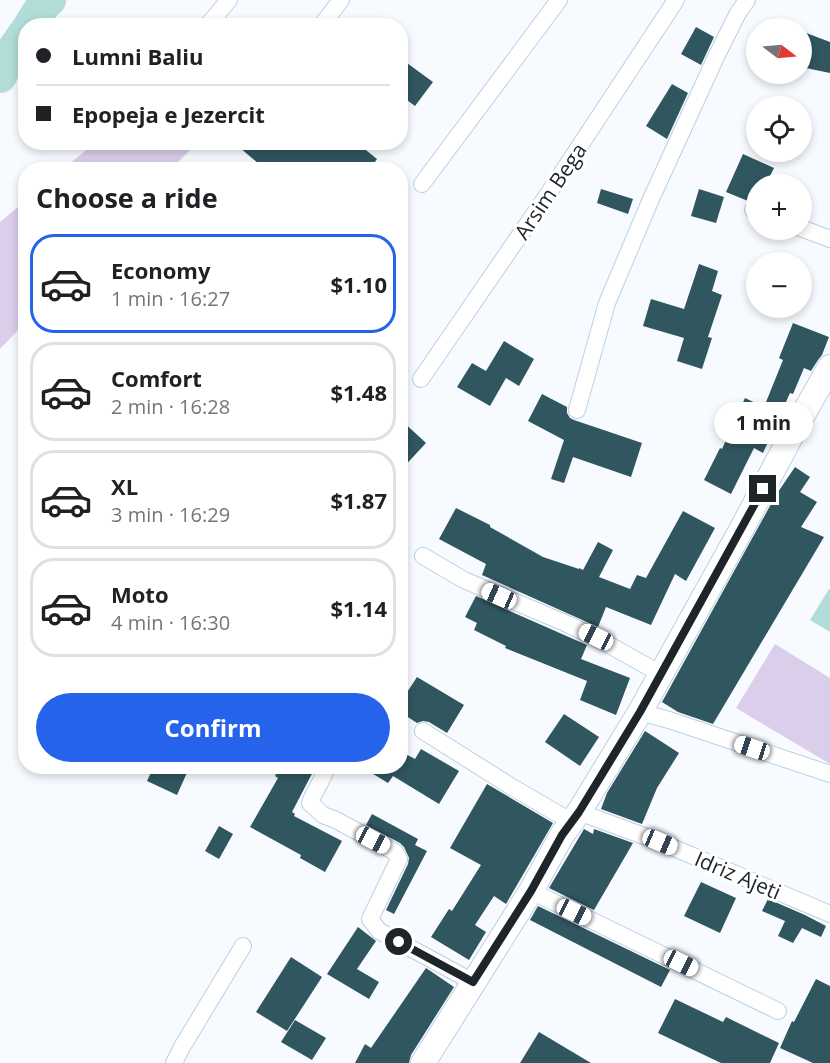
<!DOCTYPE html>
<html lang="en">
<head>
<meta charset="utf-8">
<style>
  body { margin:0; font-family:"Open Sans",sans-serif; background:#f6f6f6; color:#202124; height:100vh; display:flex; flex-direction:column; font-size:22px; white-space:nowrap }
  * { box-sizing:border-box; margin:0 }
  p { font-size:20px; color:#757577 }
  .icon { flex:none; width:33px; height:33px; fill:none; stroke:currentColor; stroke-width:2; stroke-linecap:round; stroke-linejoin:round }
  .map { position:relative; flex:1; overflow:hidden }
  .panel { position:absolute; left:18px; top:162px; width:390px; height:612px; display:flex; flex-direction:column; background:#fff; border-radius:24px; box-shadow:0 3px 9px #0003 }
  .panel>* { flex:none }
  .banner { position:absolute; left:18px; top:18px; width:390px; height:132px; border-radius:24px; box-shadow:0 3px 9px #0003; display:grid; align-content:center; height:132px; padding:0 18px; background:#fff }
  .needle { width:39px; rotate:106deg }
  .controls { position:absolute; left:746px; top:18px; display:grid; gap:12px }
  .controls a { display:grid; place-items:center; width:66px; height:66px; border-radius:50%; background:#fff; box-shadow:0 3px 9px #0003; font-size:30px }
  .end { position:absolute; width:27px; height:27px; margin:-14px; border:8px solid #1d242a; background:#fff; box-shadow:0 0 0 3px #fff }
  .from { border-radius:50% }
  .bubble { position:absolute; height:42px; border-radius:21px; background:#fff; box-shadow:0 3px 9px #0003; font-size:20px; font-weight:700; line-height:42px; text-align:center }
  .car { position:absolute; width:18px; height:36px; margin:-18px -9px; border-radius:8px; box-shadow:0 0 4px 2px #0007; background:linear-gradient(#fff 24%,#345 0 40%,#fff 0 76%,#345 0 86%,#fff 0) }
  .banner b { display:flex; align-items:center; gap:21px; height:57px; font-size:22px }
  .banner b+b { border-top:2px solid #e0e0e0 }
  .banner i { width:15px; height:15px; background:#202124 }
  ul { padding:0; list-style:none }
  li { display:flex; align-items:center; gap:18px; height:99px; margin:0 12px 9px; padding:0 6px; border:3px solid #e0e0e0; border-radius:24px }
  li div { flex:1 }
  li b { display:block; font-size:22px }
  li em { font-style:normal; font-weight:700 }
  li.selected { border-color:#2563eb }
  li>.icon { width:54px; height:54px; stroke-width:1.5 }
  h2 { padding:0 18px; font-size:27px; line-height:72px }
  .button { display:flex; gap:12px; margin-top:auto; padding:12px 18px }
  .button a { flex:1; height:69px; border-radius:36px; background:#2563eb; color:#fff; font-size:24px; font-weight:700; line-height:69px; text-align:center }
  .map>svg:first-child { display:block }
</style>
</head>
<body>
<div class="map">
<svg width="830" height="1063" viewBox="0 0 830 1063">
  <rect width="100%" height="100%" fill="#f7fbff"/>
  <g fill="#dbceea">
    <path d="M96,142h101v1l-26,26h-108z"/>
    <path d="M25,201v122l-25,26v-127z"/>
    <path d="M775,644l55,34v86l-94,-56z"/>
  </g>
  <path fill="#b1dcd7" d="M829,589l1,1v42l-20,-12z"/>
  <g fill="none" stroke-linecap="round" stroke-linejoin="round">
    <g stroke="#b1dcd7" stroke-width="34">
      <path d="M30,26l14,-22 5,-4"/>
      <path d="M0,76l10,-21 16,-23"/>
    </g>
  </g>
  <g fill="#30565f">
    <path d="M696,27l18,10 -13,28 -20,-11z"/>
    <path d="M801,31l29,11v31l-29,-6z"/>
    <path d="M400,58l33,24 -18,24 -15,-11z"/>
    <path d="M672,84l16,9 -21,46 -21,-13z"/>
    <path d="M233,142h123l21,17 -8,11h-103z"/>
    <path d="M743,154l31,14 -8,16h-10v16l-8,1 -22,-9z"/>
    <path d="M601,189l32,10 -5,15 -31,-11z"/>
    <path d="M699,189l25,8 -8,26 -25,-7z"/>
    <path d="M699,264l19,7 -6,20 10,4 -14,42 4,1 -10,31 -25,-8 7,-23 -41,-12 8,-27 33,10z"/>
    <path d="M793,323l36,14 -7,18 -4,5 -7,11 -7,-3 -11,26 -3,-1 -27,60 -9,-5 -23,46 -27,-14 16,-32 2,1 23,-51 19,9 19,-47 -4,-2z"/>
    <path d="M504,341l30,18 -15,27 -13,-8 -16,28 -33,-19 15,-24 14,8z"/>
    <path d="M542,394l25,13v6l3,5 4,2 68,23 -11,34 -58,-20 -9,26 -13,-4 13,-39 -36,-19z"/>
    <path d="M400,419l26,24 -26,28z"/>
    <path d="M795,467l15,10 -10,15 17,10 -16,25 23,10 -111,187 -35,-12 -16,-10 114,-207z"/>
    <path d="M456,508l34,17v2l53,30 36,12v-1l4,2 15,-28 15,8 -14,27 31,12 7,-14 9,3 37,-67 32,17 -29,53 -11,-7 -24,51 -45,-18 -8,20 -116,-52 4,-11 -47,-25z"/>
    <path d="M476,596l111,49 -6,14 49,19 -14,37 -36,-15 7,-19 -82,-33 1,-2 -32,-16 3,-7 -12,-6z"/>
    <path d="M417,677l47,28 -17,28 -18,-11 -6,-1 -6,2 -17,-11v-9z"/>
    <path d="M564,714l35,23 -19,29 -35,-24z"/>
    <path d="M645,731l34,22 -22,35 -15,36 -41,-15 6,-16z"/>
    <path d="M421,749l38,22 -20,33 -46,-28 -5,7 -28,-17h40v-15l15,8z"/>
    <path d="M154,766h36l-13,29 -30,-14z"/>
    <path d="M281,766h35l-24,46 3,2 -1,2 48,25 -17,31 -25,-14 1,-3 -51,-28 28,-49 -3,-2z"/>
    <path d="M487,784l66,39 -47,81 -12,-8 -19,29 11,7 -17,28 -38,-23 18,-28 3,2 29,-46 -31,-17z"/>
    <path d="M372,814l46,25 -3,6 12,6 -33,63 -8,-4 22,-46 1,-6 -5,-11 -4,-4 -34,-18z"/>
    <path d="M219,826l14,8 -14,25 -14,-8z"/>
    <path d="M584,829l9,5 1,-5 39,14 -39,67 -45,-22z"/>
    <path d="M701,882l35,16 -16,35 -36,-17z"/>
    <path d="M768,899l37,16 21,11 -5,11 -19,-9 -9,15 -15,-7 7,-15 -23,-10z"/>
    <path d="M538,906l132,64 -9,17 -131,-67z"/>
    <path d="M358,927l18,14 -19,28 22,13 -10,17 -42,-25z"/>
    <path d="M291,957l31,20 -35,54 -31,-19z"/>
    <path d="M426,968l28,19 -43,68 -2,8h-54l10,-19 6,4z"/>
    <path d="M816,979l14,7v77h-17l-33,-15 12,-27 2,1z"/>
    <path d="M675,999l48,23 3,-5 53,26 -9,20h-49l-63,-30z"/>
    <path d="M295,1020l31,18 -14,22 -31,-18z"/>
    <path d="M539,1032l52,31h-71z"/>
  </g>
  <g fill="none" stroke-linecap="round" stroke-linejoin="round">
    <g stroke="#bdd0e2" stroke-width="18">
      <g id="minor">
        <path d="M207,26l22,-26"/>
        <path d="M321,26l20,-26"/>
        <path d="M422,184l137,-184"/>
        <path d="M753,210l3,2"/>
        <path d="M801,228l29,11"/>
        <path d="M421,379l127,-185 128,-194"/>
        <path d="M577,410l30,-107 44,-104 65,-142 22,-44 9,-13"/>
        <path d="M423,556l41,24 101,43 30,14 66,37"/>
        <path d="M640,712l29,8 161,54"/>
        <path d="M423,731l89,56 60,35"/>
        <path d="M327,766c-3,13 -13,25 -17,37l13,12 13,5 59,32 4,7 -29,60 9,12 94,51"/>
        <path d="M579,812l81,30 170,72"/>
        <path d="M531,891l247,120"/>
        <path d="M174,1063l8,-16 61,-101"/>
      </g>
    </g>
    <g stroke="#bdd0e2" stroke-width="26">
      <path id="secondary" d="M423,1063l108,-172 31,-56 17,-23 61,-100 101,-182 55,-103 34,-60"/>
    </g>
    <use href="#minor" stroke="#fff" stroke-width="16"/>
    <use href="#secondary" stroke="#fff" stroke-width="24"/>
  </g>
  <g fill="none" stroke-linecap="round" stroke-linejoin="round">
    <path stroke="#1d242a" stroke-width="8" d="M399,942l74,40 58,-91 31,-56 17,-23 61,-100 123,-223"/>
  </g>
  <g text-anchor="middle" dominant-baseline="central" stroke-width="6" stroke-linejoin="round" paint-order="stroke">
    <g font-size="21" fill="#1d242a" stroke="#fff">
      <text transform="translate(550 191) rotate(-56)">Arsim Bega</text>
      <text transform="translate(738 875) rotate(23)">Idriz Ajeti</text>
    </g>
  </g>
</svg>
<div class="controls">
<a><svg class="needle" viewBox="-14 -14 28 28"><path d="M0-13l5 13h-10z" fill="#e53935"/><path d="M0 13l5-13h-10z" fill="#757577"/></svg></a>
<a><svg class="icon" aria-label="locate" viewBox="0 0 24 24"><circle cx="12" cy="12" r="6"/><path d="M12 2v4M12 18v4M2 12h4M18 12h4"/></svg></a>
<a>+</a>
<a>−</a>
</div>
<i class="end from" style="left:399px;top:942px"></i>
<i class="end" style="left:763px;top:489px"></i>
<div class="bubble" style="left:714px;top:402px;width:99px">1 min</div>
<i class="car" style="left:499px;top:596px;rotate:294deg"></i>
<i class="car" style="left:596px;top:637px;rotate:296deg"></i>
<i class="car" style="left:752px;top:748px;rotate:288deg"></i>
<i class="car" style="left:373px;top:840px;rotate:118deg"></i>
<i class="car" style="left:660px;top:842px;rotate:113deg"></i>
<i class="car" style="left:574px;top:912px;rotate:116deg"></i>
<i class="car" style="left:681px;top:963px;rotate:116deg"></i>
<div class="banner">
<b><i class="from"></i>Lumni Baliu</b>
<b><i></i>Epopeja e Jezercit</b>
</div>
<section class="panel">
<h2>Choose a ride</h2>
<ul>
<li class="selected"><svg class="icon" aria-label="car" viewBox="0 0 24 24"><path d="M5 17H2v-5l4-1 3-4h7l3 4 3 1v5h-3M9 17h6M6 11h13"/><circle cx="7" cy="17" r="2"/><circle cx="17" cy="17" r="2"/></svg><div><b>Economy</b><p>1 min · 16:27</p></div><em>$1.10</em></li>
<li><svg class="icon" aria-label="car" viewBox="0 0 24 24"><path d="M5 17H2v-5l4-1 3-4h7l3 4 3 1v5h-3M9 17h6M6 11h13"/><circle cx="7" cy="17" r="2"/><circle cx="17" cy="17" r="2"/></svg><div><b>Comfort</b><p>2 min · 16:28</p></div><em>$1.48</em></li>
<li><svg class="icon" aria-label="car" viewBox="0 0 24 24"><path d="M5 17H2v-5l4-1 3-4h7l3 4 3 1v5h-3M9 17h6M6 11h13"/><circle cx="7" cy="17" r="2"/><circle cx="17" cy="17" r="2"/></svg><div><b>XL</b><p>3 min · 16:29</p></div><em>$1.87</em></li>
<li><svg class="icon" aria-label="car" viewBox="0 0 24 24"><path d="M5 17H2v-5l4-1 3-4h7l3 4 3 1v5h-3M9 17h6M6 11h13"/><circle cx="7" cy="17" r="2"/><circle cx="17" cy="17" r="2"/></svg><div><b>Moto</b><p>4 min · 16:30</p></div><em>$1.14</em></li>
</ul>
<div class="button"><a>Confirm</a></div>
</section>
</div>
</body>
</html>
